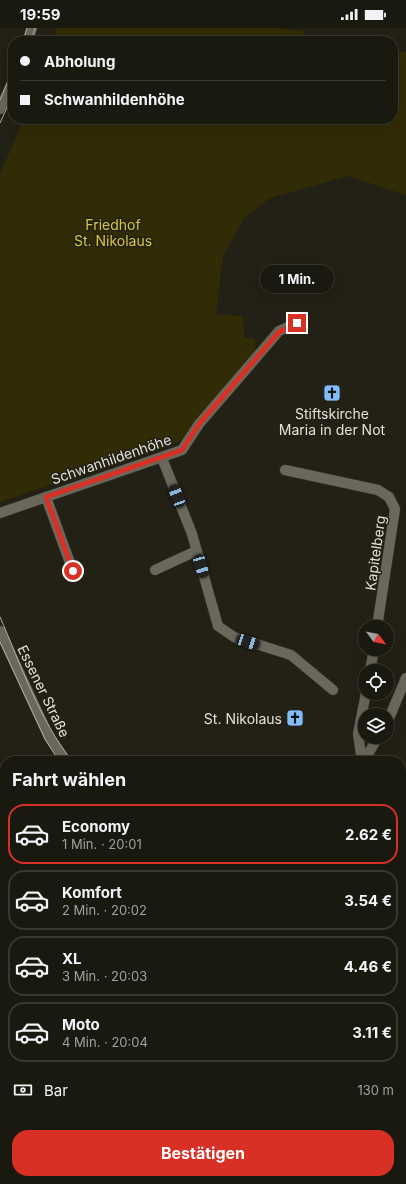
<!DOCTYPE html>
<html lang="de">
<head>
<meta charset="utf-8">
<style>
  body { margin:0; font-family:Inter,sans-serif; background:#232219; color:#f1f3f6; height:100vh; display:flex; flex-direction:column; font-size:15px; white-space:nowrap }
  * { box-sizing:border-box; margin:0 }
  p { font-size:13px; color:#9fa09f }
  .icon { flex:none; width:22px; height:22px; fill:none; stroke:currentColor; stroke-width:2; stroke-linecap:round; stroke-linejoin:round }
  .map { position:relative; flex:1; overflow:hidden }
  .drawer { position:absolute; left:0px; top:728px; width:406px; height:428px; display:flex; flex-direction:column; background:#1a1910; border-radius:16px 16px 0 0; box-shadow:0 4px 16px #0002,0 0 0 1px #383830 }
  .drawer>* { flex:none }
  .hud { position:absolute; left:8px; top:8px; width:390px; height:88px; border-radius:16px; box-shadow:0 4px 16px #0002,0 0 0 1px #383830; display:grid; align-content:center; height:88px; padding:0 12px; background:#1a1910 }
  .needle { width:26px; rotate:122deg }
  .fabs { position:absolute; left:358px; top:592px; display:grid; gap:8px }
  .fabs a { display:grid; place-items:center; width:36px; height:36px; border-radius:50%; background:#1a1910; box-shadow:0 4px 16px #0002,0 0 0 1px #383830; font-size:20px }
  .end { position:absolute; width:18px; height:18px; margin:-9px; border:5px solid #d93025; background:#fff; box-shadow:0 0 0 2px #fff }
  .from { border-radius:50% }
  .bubble { position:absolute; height:28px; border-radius:14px; background:#1a1910; box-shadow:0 4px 16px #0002,0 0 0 1px #383830; font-size:13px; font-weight:700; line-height:28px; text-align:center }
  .car { position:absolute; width:12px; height:24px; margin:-12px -6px; border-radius:5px; box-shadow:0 0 3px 1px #0007; background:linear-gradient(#222 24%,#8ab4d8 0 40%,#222 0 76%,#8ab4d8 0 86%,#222 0) }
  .hud b { display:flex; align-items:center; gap:14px; height:38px; font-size:15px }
  .hud b+b { border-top:1px solid #383830 }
  .hud i { width:10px; height:10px; background:#f1f3f6 }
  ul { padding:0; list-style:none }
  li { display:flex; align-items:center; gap:12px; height:60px; margin:0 8px 6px; padding:0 4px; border:2px solid #383830; border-radius:16px }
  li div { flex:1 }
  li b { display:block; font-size:15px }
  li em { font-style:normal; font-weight:700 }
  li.on { border-color:#d93025 }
  li>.icon { width:36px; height:36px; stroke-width:1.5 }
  h2 { padding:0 12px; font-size:18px; line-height:48px }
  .pay { display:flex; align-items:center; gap:10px; height:44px; padding:0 12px; font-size:15px }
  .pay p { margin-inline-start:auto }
  .button { display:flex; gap:8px; margin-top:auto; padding:8px 12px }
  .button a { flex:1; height:46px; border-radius:16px; background:#d93025; color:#fff; font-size:16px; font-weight:700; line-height:46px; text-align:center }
  .status { display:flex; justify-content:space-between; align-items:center; height:28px; padding:0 20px; background:#1a1910; direction:ltr }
  .status svg { height:11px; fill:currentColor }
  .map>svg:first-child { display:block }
</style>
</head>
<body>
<div class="status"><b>19:59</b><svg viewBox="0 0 49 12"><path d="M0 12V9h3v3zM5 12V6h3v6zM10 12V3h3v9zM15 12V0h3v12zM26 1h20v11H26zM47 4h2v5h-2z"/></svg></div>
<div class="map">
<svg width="406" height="1156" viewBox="0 0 406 1156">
  <rect width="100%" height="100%" fill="#232115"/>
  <g fill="#312b06">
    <path d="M57,0h220l27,3v6l7,1 1,2 4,1h-263z"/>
    <path d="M393,22l13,2v143l-58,-19 -78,22 -26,20 -21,38 -7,58 27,2 1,22 11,1 1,12 -38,43 -37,47 -181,61v-328l24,-55h369z"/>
  </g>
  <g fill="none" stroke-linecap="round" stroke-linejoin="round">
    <g stroke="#3c3a31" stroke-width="11">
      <g id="service">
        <path d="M162,430l30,76 26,92 16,11 57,18 42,35"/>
        <path d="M285,442l93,20 11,7 6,12 -18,118"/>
        <path d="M46,469l27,74"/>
        <path d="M155,542l41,-19"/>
        <path d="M370,643l4,-22"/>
        <path d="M362,733l-4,-27 8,-41"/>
        <path d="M183,1156l1,-5"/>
      </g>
    </g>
    <g stroke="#3c3a31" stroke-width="11">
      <g id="minor">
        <path d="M0,485l182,-63 17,-26 80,-93 18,-8"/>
        <path d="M387,695l19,-45"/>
        <path d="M364,733l14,-24"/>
        <path d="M0,1034h5"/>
      </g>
    </g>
    <g stroke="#3c3a31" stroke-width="11">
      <g id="secondary">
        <path d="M28,13l4,-13"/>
        <path d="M0,81l13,-28"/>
        <path d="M0,603l49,106 17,24"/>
        <path d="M0,845h5"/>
        <path d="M401,1001l5,2"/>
        <path d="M228,1156l2,-5"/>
      </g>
    </g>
    <use href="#service" stroke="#6a685a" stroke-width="10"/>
    <use href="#minor" stroke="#6a685a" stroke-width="10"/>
    <use href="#secondary" stroke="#6a685a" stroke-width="10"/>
    <g stroke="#b2b0a7" stroke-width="1">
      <path d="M23,13l4,-13"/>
      <path d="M31,13l4,-13"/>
      <path d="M0,72l13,-31"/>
      <path d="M0,95l13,-29"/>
      <path d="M0,589c21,48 39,102 72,144"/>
      <path d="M0,614l45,97 14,22"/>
      <path d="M401,997l5,2"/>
      <path d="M401,1005l5,2"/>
    </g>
  </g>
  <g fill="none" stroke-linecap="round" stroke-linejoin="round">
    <path stroke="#d93025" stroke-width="5" d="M73,543l-27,-74 136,-47 17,-26 80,-92 18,-9"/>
  </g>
  <defs>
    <g id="church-square" transform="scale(0.9)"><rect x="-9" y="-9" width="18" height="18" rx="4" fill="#82bcfa" stroke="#232115"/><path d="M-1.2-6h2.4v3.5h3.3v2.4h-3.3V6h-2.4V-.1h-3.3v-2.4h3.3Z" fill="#111"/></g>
  </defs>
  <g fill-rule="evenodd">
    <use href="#church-square" x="332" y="365"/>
    <use href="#church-square" x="295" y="690"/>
  </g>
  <g text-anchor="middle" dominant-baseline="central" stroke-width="3" stroke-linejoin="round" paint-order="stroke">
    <g font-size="14" fill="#d9c53e" stroke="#232115">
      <text x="113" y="196">Friedhof<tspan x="113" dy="16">St. Nikolaus</tspan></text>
    </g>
    <g font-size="14" fill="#e2e1d9" stroke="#232115">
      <text x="332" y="385">Stiftskirche<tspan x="332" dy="16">Maria in der Not</tspan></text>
      <text x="282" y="690" text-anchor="end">St. Nikolaus</text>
    </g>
    <g font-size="14" fill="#e2e1d9" stroke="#232115">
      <text transform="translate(111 431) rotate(-19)">Schwanhildenhöhe</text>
      <text transform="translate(375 525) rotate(-82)">Kapitelberg</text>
      <text transform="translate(44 663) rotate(64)">Essener Straße</text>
    </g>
  </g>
</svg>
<div class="fabs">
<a><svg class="needle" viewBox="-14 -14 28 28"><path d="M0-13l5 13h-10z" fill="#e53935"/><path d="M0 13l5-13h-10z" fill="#9fa09f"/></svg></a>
<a><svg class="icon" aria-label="locate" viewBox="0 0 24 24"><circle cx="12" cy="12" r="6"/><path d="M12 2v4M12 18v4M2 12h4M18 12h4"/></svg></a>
<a><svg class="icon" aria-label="layers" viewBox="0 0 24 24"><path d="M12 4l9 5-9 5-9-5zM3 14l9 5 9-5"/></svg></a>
</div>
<i class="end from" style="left:73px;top:543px"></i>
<i class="end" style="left:297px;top:295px"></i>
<div class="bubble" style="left:260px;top:237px;width:74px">1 Min.</div>
<i class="car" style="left:177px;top:468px;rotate:339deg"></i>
<i class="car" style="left:201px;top:538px;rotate:164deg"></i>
<i class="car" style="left:248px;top:614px;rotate:108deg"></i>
<div class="hud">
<b><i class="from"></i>Abholung</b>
<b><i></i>Schwanhildenhöhe</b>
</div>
<section class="drawer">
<h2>Fahrt wählen</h2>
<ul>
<li class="on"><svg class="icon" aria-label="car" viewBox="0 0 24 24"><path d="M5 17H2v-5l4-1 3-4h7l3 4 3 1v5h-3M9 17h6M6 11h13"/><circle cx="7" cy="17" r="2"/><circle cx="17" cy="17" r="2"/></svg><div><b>Economy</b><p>1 Min. · 20:01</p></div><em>2.62 €</em></li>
<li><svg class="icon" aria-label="car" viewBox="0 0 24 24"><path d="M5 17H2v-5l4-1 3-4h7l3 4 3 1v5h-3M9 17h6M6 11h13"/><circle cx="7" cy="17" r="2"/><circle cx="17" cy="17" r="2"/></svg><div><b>Komfort</b><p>2 Min. · 20:02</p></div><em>3.54 €</em></li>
<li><svg class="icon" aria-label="car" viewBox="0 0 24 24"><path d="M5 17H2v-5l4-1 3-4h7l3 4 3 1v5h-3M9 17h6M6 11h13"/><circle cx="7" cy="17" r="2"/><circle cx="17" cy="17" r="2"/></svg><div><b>XL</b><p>3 Min. · 20:03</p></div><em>4.46 €</em></li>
<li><svg class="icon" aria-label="car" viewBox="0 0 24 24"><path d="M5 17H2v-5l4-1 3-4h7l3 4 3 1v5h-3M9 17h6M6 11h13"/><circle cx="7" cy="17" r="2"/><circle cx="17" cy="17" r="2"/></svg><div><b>Moto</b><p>4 Min. · 20:04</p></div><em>3.11 €</em></li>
</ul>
<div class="pay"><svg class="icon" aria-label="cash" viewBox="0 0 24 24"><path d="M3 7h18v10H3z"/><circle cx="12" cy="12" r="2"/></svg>Bar<p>130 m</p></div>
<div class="button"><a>Bestätigen</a></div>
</section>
</div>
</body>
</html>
